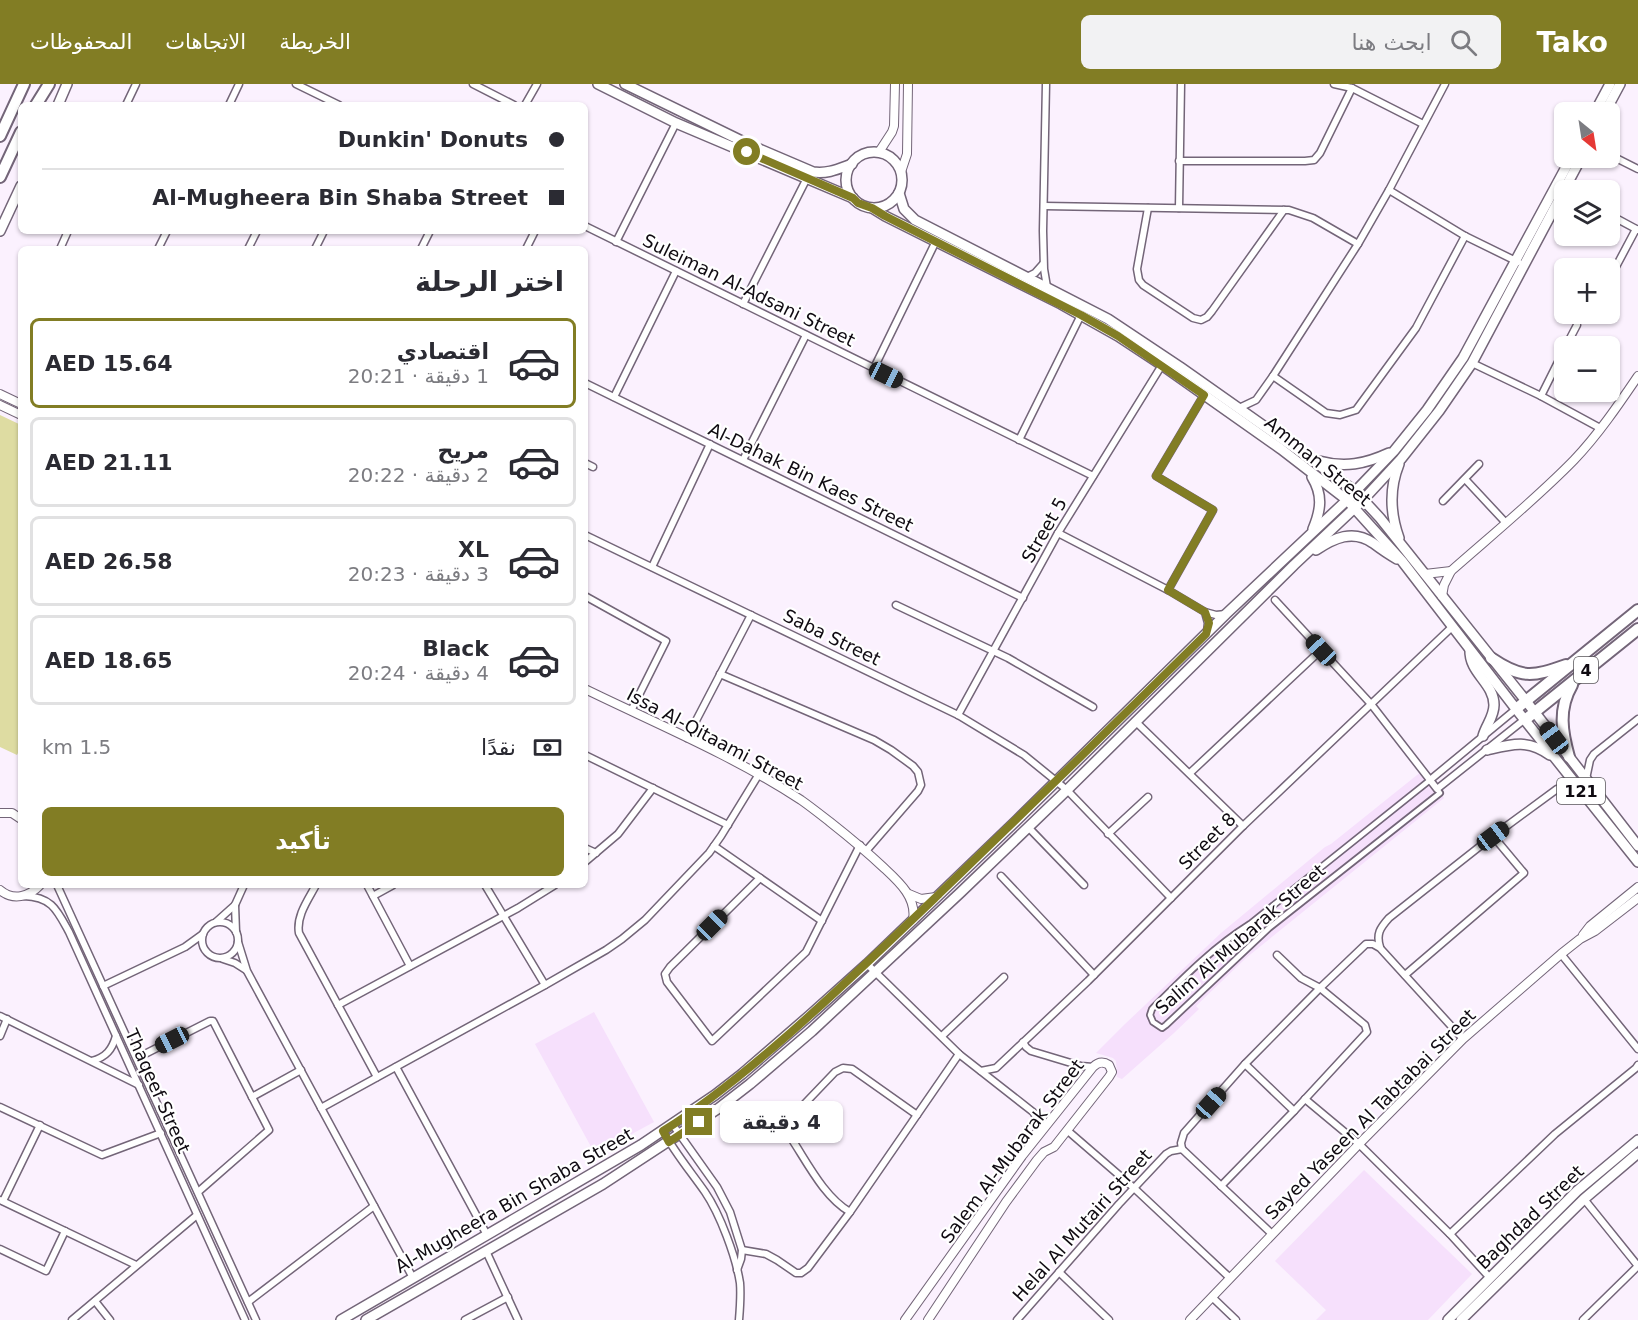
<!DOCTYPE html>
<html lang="ar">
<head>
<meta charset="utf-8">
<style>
  body { margin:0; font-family:"DejaVu Sans",Cairo,sans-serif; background:#f2f2f3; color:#2b2b33; direction:rtl; height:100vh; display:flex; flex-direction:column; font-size:22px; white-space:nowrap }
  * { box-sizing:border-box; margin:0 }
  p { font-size:20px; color:#7c7c81 }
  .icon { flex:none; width:33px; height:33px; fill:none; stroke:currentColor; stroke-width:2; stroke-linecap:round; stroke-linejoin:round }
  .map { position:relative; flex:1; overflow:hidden; direction:ltr }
  .details { position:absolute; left:18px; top:162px; width:570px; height:642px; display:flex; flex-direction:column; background:#fff; border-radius:9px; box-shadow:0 2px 4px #0004; direction:rtl }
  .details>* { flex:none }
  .hud { position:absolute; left:18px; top:18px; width:570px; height:132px; border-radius:9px; box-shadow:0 2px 4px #0004; direction:rtl; display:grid; align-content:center; height:132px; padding:0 24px; background:#fff }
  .needle { width:39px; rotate:150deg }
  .buttons { position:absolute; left:1554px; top:18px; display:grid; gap:12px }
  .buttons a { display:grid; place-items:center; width:66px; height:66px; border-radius:9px; background:#fff; box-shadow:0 2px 4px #0004; font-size:30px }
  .end { position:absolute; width:27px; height:27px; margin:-14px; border:8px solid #827d24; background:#fff; box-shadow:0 0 0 3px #fff }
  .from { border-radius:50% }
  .bubble { position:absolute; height:42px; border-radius:9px; background:#fff; box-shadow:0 2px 4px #0004; font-size:20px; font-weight:700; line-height:42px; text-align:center; direction:rtl }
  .car { position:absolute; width:18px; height:36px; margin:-18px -9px; border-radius:8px; box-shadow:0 0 4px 2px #0007; background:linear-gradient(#222 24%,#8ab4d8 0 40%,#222 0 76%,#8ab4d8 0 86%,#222 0) }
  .hud b { display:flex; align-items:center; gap:21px; height:57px; font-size:22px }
  .hud b+b { border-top:2px solid #e1e1e2 }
  .hud i { width:15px; height:15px; background:#2b2b33 }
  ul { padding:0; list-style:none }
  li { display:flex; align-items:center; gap:18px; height:90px; margin:0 12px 9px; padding:0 12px; border:3px solid #e1e1e2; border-radius:9px }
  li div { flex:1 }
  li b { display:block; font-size:22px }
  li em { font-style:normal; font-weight:700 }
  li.selected { border-color:#827d24 }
  li>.icon { width:54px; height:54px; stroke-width:1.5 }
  h2 { padding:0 24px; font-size:27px; line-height:72px }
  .pay { display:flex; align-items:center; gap:15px; height:66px; padding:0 24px; font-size:22px }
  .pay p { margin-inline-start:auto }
  .button { display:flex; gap:12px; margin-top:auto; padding:12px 24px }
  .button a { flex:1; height:69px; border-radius:9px; background:#827d24; color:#fff; font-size:24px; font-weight:700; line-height:69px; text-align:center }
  header { display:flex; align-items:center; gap:36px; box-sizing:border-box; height:84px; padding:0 30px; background:#827d24; color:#fff }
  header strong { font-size:28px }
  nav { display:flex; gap:33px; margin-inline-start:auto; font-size:21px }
  .search { width:420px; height:54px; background:#f2f2f3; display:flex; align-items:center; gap:15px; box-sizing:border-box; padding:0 21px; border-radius:9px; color:#7c7c81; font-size:22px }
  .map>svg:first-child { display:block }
</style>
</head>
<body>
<header>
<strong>Tako</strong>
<div class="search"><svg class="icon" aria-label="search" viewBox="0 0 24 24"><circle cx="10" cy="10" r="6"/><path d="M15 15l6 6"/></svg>ابحث هنا</div>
<nav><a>الخريطة</a><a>الاتجاهات</a><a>المحفوظات</a></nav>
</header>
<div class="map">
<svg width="1638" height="1236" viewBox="0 0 1638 1236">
  <rect width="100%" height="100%" fill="#fbf1fe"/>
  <g fill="#f6e0fc">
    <path d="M1422,687l22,27 -198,160 -50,48 3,3 -25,24 -52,46 -5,-2 -1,-16 -3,-3 -17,-5 29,-29 96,-91 104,-86 6,-3z"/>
    <path d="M594,928l60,110 -59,32 -60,-110z"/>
    <path d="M1364,1086l108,104 -44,46h-112l10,-10 -51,-49z"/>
  </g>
  <path fill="#dedca2" d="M0,331l21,10v322l-4,8 -17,-8z"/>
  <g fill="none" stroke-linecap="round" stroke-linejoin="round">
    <g stroke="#736578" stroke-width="8">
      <path id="pedestrian" d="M1430,696l-180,144c-38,24 -67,54 -98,85l-2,6 3,7 9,6 4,-3 103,-97 171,-135 -3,-4"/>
    </g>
    <g stroke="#736578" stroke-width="9">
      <g id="minor">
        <path d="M296,0l43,21"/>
        <path d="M473,0l41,21"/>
        <path d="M1046,0l-3,147 1,38 3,18"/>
        <path d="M1334,0l18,4 71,36"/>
        <path d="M126,21l10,-21"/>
        <path d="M229,21l10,-21"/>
        <path d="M525,21l12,-21"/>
        <path d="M1610,71l28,14"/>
        <path d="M1179,77h126l9,-1 6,-7 32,-65"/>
        <path d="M1389,106l76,46 53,26"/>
        <path d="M1044,122l245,4 24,8 45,26"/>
        <path d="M1148,124l-11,61 2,11 4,5 50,33 8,2 6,-3 5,-6 72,-101"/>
        <path d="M1179,124l2,-124"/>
        <path d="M1610,131l28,15"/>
        <path d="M585,142l508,250"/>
        <path d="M616,158l60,-119"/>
        <path d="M60,165l8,-18"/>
        <path d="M158,165l9,-18"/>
        <path d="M248,165l9,-18"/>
        <path d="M315,165l9,-18"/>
        <path d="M421,165l9,-18"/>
        <path d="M526,165l9,-18"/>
        <path d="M1027,193l8,-4 8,-9"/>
        <path d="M1610,194l26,-49"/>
        <path d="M743,220l64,-126"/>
        <path d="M1566,262l11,-21"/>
        <path d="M1472,279l69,33 59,32"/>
        <path d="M874,284l62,-127"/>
        <path d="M1273,292l53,37 14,2 16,-5 60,-82 49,-92"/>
        <path d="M585,299l438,215"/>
        <path d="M1541,312l23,-46"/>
        <path d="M614,313l62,-126"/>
        <path d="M1239,324l17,-8 17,-24 85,-132 31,-54 56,-106"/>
        <path d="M1019,356l62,-125"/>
        <path d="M743,376l63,-125"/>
        <path d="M585,379l8,4"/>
        <path d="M1465,395l41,44"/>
        <path d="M1443,417l36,-37"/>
        <path d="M1058,449l110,57 37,22 11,3 10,-1"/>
        <path d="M585,451l373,180 66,40 43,35 104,108"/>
        <path d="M652,483l58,-123"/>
        <path d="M1168,506l45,-80 -57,-34 48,-81"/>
        <path d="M585,512l81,45 -35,70"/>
        <path d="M1275,516l96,104 66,85 88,-70"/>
        <path d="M896,521l112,53 85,49"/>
        <path d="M1205,528l3,11 -1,9"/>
        <path d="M720,590l154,66 17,10 22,16 5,6 3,13 -3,6 -52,60"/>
        <path d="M958,631l100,-182 104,-168"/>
        <path d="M1135,637l108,105"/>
        <path d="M687,654l64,-123"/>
        <path d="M585,671l143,70"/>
        <path d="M1190,689l131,-123"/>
        <path d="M1586,695l4,-19 4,-6 44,-35"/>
        <path d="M1430,696l86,-71"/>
        <path d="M1028,743l56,58"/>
        <path d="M1108,750l40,-37"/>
        <path d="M714,762l108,75"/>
        <path d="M585,764l11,5"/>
        <path d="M585,778l33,-28 35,-46"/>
        <path d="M1001,792l93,99"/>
        <path d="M760,794l-90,89 -5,7 2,8 45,59 94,-89 54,-107"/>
        <path d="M57,801l199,435"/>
        <path d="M316,801c-8,15 -20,31 -17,48l78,144"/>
        <path d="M367,801l43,81"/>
        <path d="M485,801l60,100"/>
        <path d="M24,812c28,1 33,14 45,36l176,388"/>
        <path d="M373,812l20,-11"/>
        <path d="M235,821l1,27"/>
        <circle cx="220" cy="856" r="18"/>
        <path d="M216,838l19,-17 9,-20"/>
        <path d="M238,858l9,29 166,307"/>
        <path d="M1380,863c-4,-13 0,-19 9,-29l104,-82 64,-47 11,-2 12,2"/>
        <path d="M1561,870l77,95"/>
        <path d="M223,875l12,4 11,7"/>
        <path d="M867,880l92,90 74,58c7,10 5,15 1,26"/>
        <path d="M1405,891l119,-102 -31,-37"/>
        <path d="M103,902l82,-39 18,-13"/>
        <path d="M338,921l180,-97 37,-23"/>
        <path d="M0,932l139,69"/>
        <path d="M0,952l7,-17"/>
        <path d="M942,952l62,-59"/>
        <path d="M1023,958l3,5 5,4 50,15 12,1"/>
        <path d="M137,974l73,-37h3l56,109 -71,62"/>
        <path d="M92,977c14,-4 20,-11 24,-25"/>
        <path d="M1245,980l49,47"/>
        <path d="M396,983l91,168"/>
        <path d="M981,987l15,-3 92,-87 155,-155 209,-199"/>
        <path d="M252,1013l49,-27"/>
        <path d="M1305,1015l54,45 91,90 40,44"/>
        <path d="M0,1023l102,48 59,-22"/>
        <path d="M321,1024l224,-123 61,-35 16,-11 23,-19 64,-67 12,-17 38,-62"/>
        <path d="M673,1041l44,62 13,25 12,38 -1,9 -4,11"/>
        <path d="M663,1047c12,22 28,41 42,61 15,22 31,65 35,91 1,12 0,25 -1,37"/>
        <path d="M1068,1047l66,57 96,90"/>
        <path d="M1182,1065l-1,-6 3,-10 61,-69 75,-76 46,-44h7l7,4 83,91"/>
        <path d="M1182,1065l90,85"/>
        <path d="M1221,1102l73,-75 73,-79 -2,-7 -45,-37 -19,-10 -24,-23"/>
        <path d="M1584,1115l54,67"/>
        <path d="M0,1116l136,65"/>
        <path d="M3,1117l37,-76"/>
        <path d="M850,1128c-26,-15 -43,-50 -59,-74l-3,-10 2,-9 45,-47 8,-4 9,1 65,46"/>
        <path d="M1450,1150l105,-100 81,-66 2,-3"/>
        <path d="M0,1165l46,22 19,-40"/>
        <path d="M742,1166l24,4 11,6 19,13h5l7,-5 42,-56 109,-158"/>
        <path d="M486,1167l32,69"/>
        <path d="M1059,1188l50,48"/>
        <path d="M1212,1213l24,23"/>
        <path d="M95,1217l15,19"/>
        <path d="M248,1218l126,-96"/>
        <path d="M72,1236l125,-105"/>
        <path d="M465,1236l43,-23"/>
        <path d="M1017,1236l102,-116 47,-50 5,-3 11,-2"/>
        <path d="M1583,1236l55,-54"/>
      </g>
    </g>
    <g stroke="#736578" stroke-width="10">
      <g id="tertiary">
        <path d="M879,68l13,-20 2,-6 1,-42"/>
        <path d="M901,88l6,-18 1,-70"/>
        <path d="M0,310l21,10"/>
        <path d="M0,321l21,10"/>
        <path d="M1425,490l26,-3"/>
        <path d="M1442,512l2,-11 7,-14c42,-37 85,-72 123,-111 24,-25 45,-56 64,-84"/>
        <path d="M585,605c72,35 149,67 216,111 10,7 20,15 29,22 19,15 36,29 53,45 15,14 34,30 30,53"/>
        <path d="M0,729h12l9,6"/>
        <path d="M0,806c13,11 29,7 40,-5"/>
        <path d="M909,810l12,5 15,-2"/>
        <path d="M1583,851l7,-9 48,-39"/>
        <path d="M905,1236l117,-164 71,-89c5,-5 10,-6 16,-2l3,7 -3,5 -55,70 -10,5 -7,8 -31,42 -78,118"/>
        <path d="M1190,1236l169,-176 104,-105 98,-85 19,-15 15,-8 43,-33"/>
      </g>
    </g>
    <g stroke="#736578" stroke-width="12">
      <g id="secondary">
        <path d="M598,0l78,39 177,75"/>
        <path d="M625,0l127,62 61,26c15,2 25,-3 39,-8"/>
        <path d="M58,21l9,-21"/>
        <path d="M1595,28l15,-28"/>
        <path d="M1605,28l15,-28"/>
        <circle cx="874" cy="96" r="28"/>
        <path d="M899,109l5,16 11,11 193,99 72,48 132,93 43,31 25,27 146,183"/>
        <path d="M872,124l13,8 176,88 57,32 44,29 119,84 66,51 55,61 114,148"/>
        <path d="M0,147l21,-45"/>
        <path d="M1319,377c26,7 46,3 70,-8"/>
        <path d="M1399,380c-10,25 -9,49 0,74"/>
        <path d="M1312,393c11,18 9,33 1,52"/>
        <path d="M1316,466c18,-12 37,-21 57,-7 8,6 15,11 24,16"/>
        <path d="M1470,566c-1,23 24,33 24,55 0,12 -8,20 -11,31"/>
        <path d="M341,1236l300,-175 74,-50 27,-21 67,-58 58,-52 150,-144 209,-206 121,-114 47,-49 33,-41 36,-52 108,-200"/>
        <path d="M366,1236l237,-136 116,-76 31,-24 62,-53 149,-139 106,-102 227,-225 69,-65 38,-41 38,-48 33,-48 109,-205"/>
        <path d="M1448,1236l129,-129 61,-51"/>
        <path d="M1461,1236l123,-121 54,-46"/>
      </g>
    </g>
    <g stroke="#736578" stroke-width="12">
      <g id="primary">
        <path d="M1526,617l112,145"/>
        <path d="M1516,625l122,153"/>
        <path d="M1487,666c25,-6 40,-11 63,5"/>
      </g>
    </g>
    <g stroke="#736578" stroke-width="14">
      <g id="trunk">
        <path d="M1491,574c31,21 41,19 75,7"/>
        <path d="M1516,625l122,-99"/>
        <path d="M1526,635l112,-90"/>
        <path d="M1569,673c-7,-25 -11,-48 3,-72"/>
      </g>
    </g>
    <g stroke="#736578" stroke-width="14">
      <g id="motorway">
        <path d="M36,21l13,-21"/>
        <path d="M0,52l24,-52"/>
        <path d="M0,93l21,-45"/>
      </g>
    </g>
    <use href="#pedestrian" stroke="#fff" stroke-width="4.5"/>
    <use href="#minor" stroke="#fff" stroke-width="6"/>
    <use href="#tertiary" stroke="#fff" stroke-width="8"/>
    <use href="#secondary" stroke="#fff" stroke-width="9"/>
    <use href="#primary" stroke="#fff" stroke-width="9"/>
    <use href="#trunk" stroke="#fff" stroke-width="10"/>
    <use href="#motorway" stroke="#fff" stroke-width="10"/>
  </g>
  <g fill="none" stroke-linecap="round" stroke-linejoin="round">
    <path stroke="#827d24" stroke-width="8" d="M699,1038l-30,20 -6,-11c45,-28 86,-62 126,-97 50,-44 98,-90 146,-136 91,-88 181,-175 271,-264l3,-11 -4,-11 -37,-22 45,-80 -57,-34 48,-81 -86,-59 -37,-21 -196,-99 -13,-8 -14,-5 -5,-5 -106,-46"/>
  </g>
  <g text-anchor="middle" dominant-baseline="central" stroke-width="4.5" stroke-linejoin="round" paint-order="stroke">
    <g fill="#fff" stroke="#575458" stroke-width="1.5">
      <rect x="1574" y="573" width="24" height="26" rx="4.5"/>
      <rect x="1557" y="694" width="48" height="26" rx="4.5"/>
    </g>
    <g font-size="16" font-weight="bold" fill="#0f0a11">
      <text x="1586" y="586">4</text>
      <text x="1581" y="707">121</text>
    </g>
    <g font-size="18" fill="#0f0a11" stroke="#fff">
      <text transform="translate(749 206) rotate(26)">Suleiman Al-Adsani Street</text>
      <text transform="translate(1318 377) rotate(39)">Amman Street</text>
      <text transform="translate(811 393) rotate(26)">Al-Dahak Bin Kaes Street</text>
      <text transform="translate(1044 446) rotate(-60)">Street 5</text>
      <text transform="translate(832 553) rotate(26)">Saba Street</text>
      <text transform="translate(715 655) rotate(28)">Issa Al-Qitaami Street</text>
      <text transform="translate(1207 757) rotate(-45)">Street 8</text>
      <text transform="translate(1240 855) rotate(-41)">Salim Al-Mubarak Street</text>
      <text transform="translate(158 1007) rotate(66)">Thaqeef Street</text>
      <text transform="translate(1370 1030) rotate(-45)">Sayed Yaseen Al Tabtabai Street</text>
      <text transform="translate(1012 1067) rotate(-53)">Salem Al-Mubarak Street</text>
      <text transform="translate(514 1116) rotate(-30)">Al-Mugheera Bin Shaba Street</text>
      <text transform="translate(1530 1133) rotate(-44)">Baghdad Street</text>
      <text transform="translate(1082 1141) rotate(-48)">Helal Al Mutairi Street</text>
    </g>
  </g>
</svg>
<div class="buttons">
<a><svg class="needle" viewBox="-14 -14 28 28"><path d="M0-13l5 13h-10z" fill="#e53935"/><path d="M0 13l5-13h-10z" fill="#7c7c81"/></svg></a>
<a><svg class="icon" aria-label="layers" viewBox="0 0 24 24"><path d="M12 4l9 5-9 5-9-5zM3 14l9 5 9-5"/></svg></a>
<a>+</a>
<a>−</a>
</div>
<i class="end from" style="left:747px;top:68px"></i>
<i class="end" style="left:699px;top:1038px"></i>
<div class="bubble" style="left:720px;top:1017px;width:123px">4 دقيقة</div>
<i class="car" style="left:886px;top:291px;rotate:116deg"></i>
<i class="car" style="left:1321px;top:566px;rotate:317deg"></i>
<i class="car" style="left:1554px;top:654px;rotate:323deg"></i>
<i class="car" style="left:1493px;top:752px;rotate:53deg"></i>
<i class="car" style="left:712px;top:841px;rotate:45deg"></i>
<i class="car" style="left:172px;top:956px;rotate:243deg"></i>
<i class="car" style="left:1211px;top:1019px;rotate:42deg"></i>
<div class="hud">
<b><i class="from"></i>Dunkin' Donuts</b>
<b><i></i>Al-Mugheera Bin Shaba Street</b>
</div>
<section class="details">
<h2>اختر الرحلة</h2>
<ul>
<li class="selected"><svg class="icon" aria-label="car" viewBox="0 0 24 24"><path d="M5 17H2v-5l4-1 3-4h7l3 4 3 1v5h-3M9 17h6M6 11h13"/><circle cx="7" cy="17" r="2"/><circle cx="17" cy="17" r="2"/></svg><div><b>اقتصادي</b><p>1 دقيقة · 20:21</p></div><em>AED 15.64</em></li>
<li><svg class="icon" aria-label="car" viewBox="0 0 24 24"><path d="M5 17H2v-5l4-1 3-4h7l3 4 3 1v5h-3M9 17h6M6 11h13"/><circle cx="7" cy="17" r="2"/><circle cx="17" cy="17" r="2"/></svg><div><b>مريح</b><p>2 دقيقة · 20:22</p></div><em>AED 21.11</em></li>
<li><svg class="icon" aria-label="car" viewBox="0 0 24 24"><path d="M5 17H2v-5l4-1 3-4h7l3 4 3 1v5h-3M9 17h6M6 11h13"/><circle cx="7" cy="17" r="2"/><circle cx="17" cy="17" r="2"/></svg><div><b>XL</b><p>3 دقيقة · 20:23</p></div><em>AED 26.58</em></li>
<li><svg class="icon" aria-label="car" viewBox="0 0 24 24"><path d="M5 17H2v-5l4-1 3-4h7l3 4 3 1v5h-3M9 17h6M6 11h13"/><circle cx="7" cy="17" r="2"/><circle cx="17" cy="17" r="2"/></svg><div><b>Black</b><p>4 دقيقة · 20:24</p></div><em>AED 18.65</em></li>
</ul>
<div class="pay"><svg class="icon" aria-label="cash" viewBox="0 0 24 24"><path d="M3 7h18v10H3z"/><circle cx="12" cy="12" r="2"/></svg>نقدًا<p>1.5 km</p></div>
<div class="button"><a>تأكيد</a></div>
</section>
</div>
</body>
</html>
